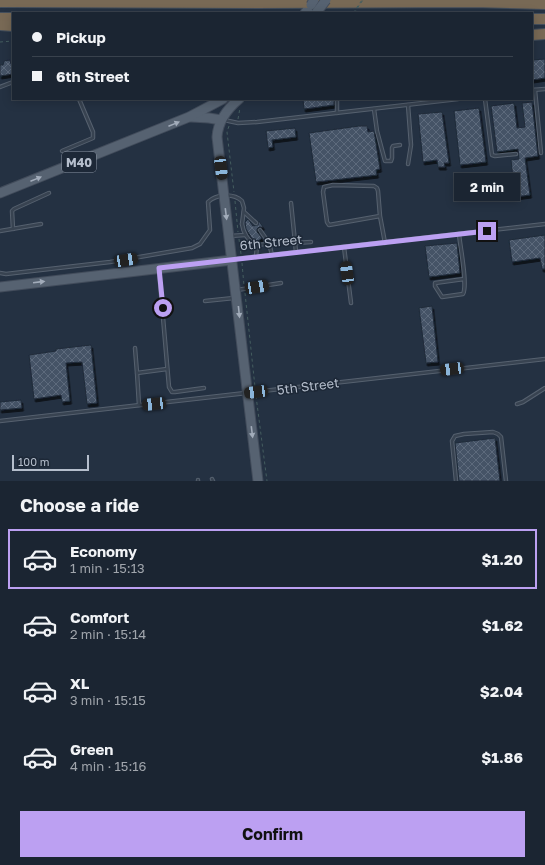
<!DOCTYPE html>
<html lang="en">
<head>
<meta charset="utf-8">
<style>
  body { margin:0; font-family:"Golos Text",sans-serif; background:#28313e; color:#f1f3f6; height:100vh; display:flex; flex-direction:column; font-size:15px; white-space:nowrap }
  * { box-sizing:border-box; margin:0 }
  p { font-size:13px; color:#a0a5ac }
  .icon { flex:none; width:22px; height:22px; fill:none; stroke:currentColor; stroke-width:2; stroke-linecap:round; stroke-linejoin:round }
  .map { position:relative; height:481px; overflow:hidden }
  .details { display:flex; flex-direction:column; background:#1b2532; flex:1 }
  .details>* { flex:none }
  .guide { position:absolute; left:12px; top:12px; width:521px; height:88px; border-radius:0px; box-shadow:0 2px 10px #0003,0 0 0 1px #39424d; display:grid; align-content:center; height:88px; padding:0 20px; background:#1b2532 }
  .scale { position:absolute; left:12px; bottom:10px; width:77px; box-sizing:border-box; padding-left:4px; border:2px solid #b5becc; border-top:0; font-size:11px; line-height:14px; white-space:nowrap; color:#b5becc; -webkit-text-stroke:3px #1d2837; paint-order:stroke }
  .end { position:absolute; width:18px; height:18px; margin:-9px; border:5px solid #bca0f2; background:#111; box-shadow:0 0 0 2px #111 }
  .from { border-radius:50% }
  .bubble { position:absolute; height:28px; border-radius:0px; background:#1b2532; box-shadow:0 2px 10px #0003,0 0 0 1px #39424d; font-size:13px; font-weight:700; line-height:28px; text-align:center }
  .car { position:absolute; width:12px; height:24px; margin:-12px -6px; border-radius:5px; box-shadow:0 0 3px 1px #0007; background:linear-gradient(#222 24%,#8ab4d8 0 40%,#222 0 76%,#8ab4d8 0 86%,#222 0) }
  .guide b { display:flex; align-items:center; gap:14px; height:38px; font-size:15px }
  .guide b+b { border-top:1px solid #39424d }
  .guide i { width:10px; height:10px; background:#f1f3f6 }
  ul { padding:0; list-style:none }
  li { display:flex; align-items:center; gap:12px; height:60px; margin:0 8px 6px; padding:0 12px; border:2px solid transparent; border-radius:0px }
  li div { flex:1 }
  li b { display:block; font-size:15px }
  li em { font-style:normal; font-weight:700 }
  li.on { border-color:#bca0f2 }
  li>.icon { width:36px; height:36px; stroke-width:1.5 }
  h2 { padding:0 20px; font-size:18px; line-height:48px }
  .button { display:flex; gap:8px; margin-top:auto; padding:8px 20px }
  .button a { flex:1; height:46px; border-radius:0px; background:#bca0f2; color:#111; font-size:16px; font-weight:700; line-height:46px; text-align:center }
  .map>svg:first-child { display:block }
</style>
</head>
<body>
<div class="map">
<svg width="545" height="481" viewBox="0 0 545 481">
  <defs>
    <pattern id="building-cross-hatch" width="8" height="8" patternUnits="userSpaceOnUse"><rect width="8" height="8" fill="#445366"/><path d="M0 0l8 8M0 8l8-8" fill="none" stroke="#5d6a7b"/></pattern>
    <filter id="shadow"><feDropShadow dx="1.5" dy="3" stdDeviation="0" flood-color="#0009"/></filter>
  </defs>
  <rect width="100%" height="100%" fill="#243142"/>
  <g fill="url(#building-cross-hatch)" stroke="#1f2a39" filter="url(#shadow)">
    <path d="M545,59v19l-13,2v-20z"/>
    <path d="M10,60l1,4h2v10l-13,2v-11h3l1,-4z"/>
    <path d="M303,99h31v6l-30,4z"/>
    <path d="M532,102l6,54 -13,2 5,37 -15,2 -4,-37 8,-1 -1,-10 -21,3 -6,-46 23,-3 3,25 8,-1 -3,-24z"/>
    <path d="M479,108l7,54 -26,3 -6,-54z"/>
    <path d="M442,112l7,51h-5l1,4h-7l-1,-7 -14,2 -5,-48z"/>
    <path d="M359,126h8l1,6 6,-1 6,38 -4,1 1,5 -61,7 -7,-49z"/>
    <path d="M295,128l1,9 -24,3 1,7 -5,1 -2,-17z"/>
    <path d="M248,219l5,7 5,-1 1,-4 4,6h-4l-2,2v3l5,6 -5,4 -4,-2 -7,-11 -1,-7z"/>
    <path d="M545,235v34h-3l-2,-11 -28,4 -3,-22z"/>
    <path d="M457,243l3,30 -31,4 -4,-31z"/>
    <path d="M432,306l6,56 -12,1 -7,-55z"/>
    <path d="M91,345l6,58 -10,1 -5,-42 -16,1 4,38 -8,1 -1,-7 -27,4 -5,-44 27,-4v-2z"/>
    <path d="M21,400l1,8 -22,2v-8z"/>
    <path d="M495,438l5,43h-41l-4,-38z"/>
  </g>
  <g fill="none" stroke-linecap="round" stroke-linejoin="round">
    <g stroke="#56616f" stroke-width="4.5">
      <g id="lane">
        <path d="M0,87l13,-5"/>
        <path d="M532,90l13,-1"/>
        <path d="M535,90l6,63"/>
        <path d="M485,99l7,56 3,1 21,-2"/>
        <path d="M408,105l3,40 -3,19"/>
        <path d="M374,109l3,22 8,30h6l1,-3v-10l1,-2 7,-1"/>
        <path d="M337,113v-14"/>
        <path d="M224,120l14,3 19,-1 201,-23"/>
        <path d="M62,151l31,-13v-6l-14,-33"/>
        <path d="M291,203l5,49"/>
        <path d="M244,212l12,11"/>
        <path d="M380,216l-2,-25 -1,-3 -3,-2 -41,-1 -9,2 -1,5 4,30 2,3 51,-9 5,27"/>
        <path d="M242,224c1,8 6,17 13,20 4,2 10,0 14,-1"/>
        <path d="M13,229l-1,-18 2,-2 35,-16"/>
        <path d="M260,230l9,13 3,12"/>
        <path d="M0,231l41,-7"/>
        <path d="M459,234c1,12 9,51 4,60l-21,3 -7,-11v-3l29,-4"/>
        <path d="M230,236l15,-1"/>
        <path d="M295,243l16,-1"/>
        <path d="M344,247l7,56"/>
        <path d="M256,257l1,-12"/>
        <path d="M234,259l311,-35"/>
        <path d="M159,271l10,116 3,5h3l29,-4"/>
        <path d="M0,273l6,1 104,-12 82,-14 8,-4 10,-14 -2,-28c8,-8 26,-9 34,-1l2,7 -2,16"/>
        <path d="M237,290l44,-7"/>
        <path d="M205,301l29,-3"/>
        <path d="M135,348l2,25"/>
        <path d="M517,404l6,-2 22,-14"/>
        <path d="M139,405l-2,-32 30,-4"/>
        <path d="M0,421l545,-62"/>
        <path d="M212,479l1,2"/>
        <path d="M198,480v1"/>
        <path d="M456,481l-4,-40 3,-5 9,-2 29,-2 5,2 3,3 5,44"/>
      </g>
    </g>
    <g stroke="#424c5b" stroke-width="11">
      <g id="primary">
        <path d="M305,13l6,-8"/>
        <path d="M239,99c-12,10 -21,22 -22,38l41,344"/>
        <path d="M191,117l18,1 12,2"/>
        <path d="M0,193l189,-76 34,-18"/>
        <path d="M0,287l232,-27"/>
      </g>
    </g>
    <g stroke="#434e5c" stroke-width="12">
      <g id="highway">
        <path d="M0,2l255,1 219,-1 71,2"/>
        <path d="M0,18h13"/>
        <path d="M532,19h13"/>
        <path d="M0,25l13,1"/>
        <path d="M532,35l13,-1"/>
      </g>
    </g>
    <g stroke="#445d5f" stroke-width="1" stroke-dasharray="3 3" stroke-linecap="butt">
      <path d="M0,42l13,-1"/>
      <path d="M238,119l2,-11"/>
      <path d="M229,126l-2,6 7,60"/>
      <path d="M235,201l3,31"/>
      <path d="M239,239l2,15"/>
      <path d="M242,263l2,23"/>
      <path d="M245,293l10,94"/>
      <path d="M256,396l11,85"/>
    </g>
    <use href="#lane" stroke="#384351" stroke-width="2.5"/>
    <use href="#primary" stroke="#566271" stroke-width="9"/>
    <use href="#highway" stroke="#786955" stroke-width="10"/>
    <g stroke="#424c5b" stroke-width="11" stroke-linecap="butt">
      <g id="primary-bridge">
        <path d="M311,5l3,-5"/>
        <path d="M316,13l10,-13"/>
      </g>
    </g>
    <g stroke="#445d5f" stroke-width="1" stroke-dasharray="3 3" stroke-linecap="butt">
      <path d="M353,13l9,-13"/>
      <path d="M354,13l9,-13"/>
    </g>
    <use href="#primary-bridge" stroke="#566271" stroke-width="9"/>
  </g>
  <defs><path id="oneway-solid" d="M-6-.8H1V-3.2L6.5 0L1 3.2V.8H-6Z"/></defs>
  <g fill="#a2acba">
    <use href="#oneway-solid" transform="translate(174 124) rotate(-22)"/>
    <use href="#oneway-solid" transform="translate(36 179) rotate(-22)"/>
    <use href="#oneway-solid" transform="translate(226 214) rotate(83)"/>
    <use href="#oneway-solid" transform="translate(39 282) rotate(-7)"/>
    <use href="#oneway-solid" transform="translate(239 312) rotate(84)"/>
    <use href="#oneway-solid" transform="translate(252 432) rotate(83)"/>
  </g>
  <g fill="none" stroke-linecap="round" stroke-linejoin="round">
    <path stroke="#bca0f2" stroke-width="5" d="M163,308l-4,-40 328,-37"/>
  </g>
  <g text-anchor="middle" dominant-baseline="central" stroke-width="3" stroke-linejoin="round" paint-order="stroke">
    <rect fill="#1d2837" stroke="#87919f" stroke-width="1" x="62" y="152" width="34" height="20" rx="3"/>
    <g font-size="12" font-weight="bold" fill="#b5becc">
      <text x="79" y="162">M40</text>
    </g>
    <g font-size="13" fill="#b5becc" stroke="#1d2837">
      <text transform="translate(271 242) rotate(-6)">6th Street</text>
      <text transform="translate(308 386) rotate(-7)">5th Street</text>
    </g>
  </g>
</svg>
<div class="scale">100 m</div>
<i class="end from" style="left:163px;top:308px"></i>
<i class="end" style="left:487px;top:231px"></i>
<div class="bubble" style="left:454px;top:173px;width:66px">2 min</div>
<i class="car" style="left:221px;top:168px;rotate:173deg"></i>
<i class="car" style="left:126px;top:260px;rotate:81deg"></i>
<i class="car" style="left:347px;top:273px;rotate:352deg"></i>
<i class="car" style="left:257px;top:287px;rotate:80deg"></i>
<i class="car" style="left:452px;top:369px;rotate:263deg"></i>
<i class="car" style="left:256px;top:392px;rotate:263deg"></i>
<i class="car" style="left:154px;top:404px;rotate:264deg"></i>
<div class="guide">
<b><i class="from"></i>Pickup</b>
<b><i></i>6th Street</b>
</div>
</div>
<section class="details">
<h2>Choose a ride</h2>
<ul>
<li class="on"><svg class="icon" aria-label="car" viewBox="0 0 24 24"><path d="M5 17H2v-5l4-1 3-4h7l3 4 3 1v5h-3M9 17h6M6 11h13"/><circle cx="7" cy="17" r="2"/><circle cx="17" cy="17" r="2"/></svg><div><b>Economy</b><p>1 min · 15:13</p></div><em>$1.20</em></li>
<li><svg class="icon" aria-label="car" viewBox="0 0 24 24"><path d="M5 17H2v-5l4-1 3-4h7l3 4 3 1v5h-3M9 17h6M6 11h13"/><circle cx="7" cy="17" r="2"/><circle cx="17" cy="17" r="2"/></svg><div><b>Comfort</b><p>2 min · 15:14</p></div><em>$1.62</em></li>
<li><svg class="icon" aria-label="car" viewBox="0 0 24 24"><path d="M5 17H2v-5l4-1 3-4h7l3 4 3 1v5h-3M9 17h6M6 11h13"/><circle cx="7" cy="17" r="2"/><circle cx="17" cy="17" r="2"/></svg><div><b>XL</b><p>3 min · 15:15</p></div><em>$2.04</em></li>
<li><svg class="icon" aria-label="car" viewBox="0 0 24 24"><path d="M5 17H2v-5l4-1 3-4h7l3 4 3 1v5h-3M9 17h6M6 11h13"/><circle cx="7" cy="17" r="2"/><circle cx="17" cy="17" r="2"/></svg><div><b>Green</b><p>4 min · 15:16</p></div><em>$1.86</em></li>
</ul>
<div class="button"><a>Confirm</a></div>
</section>
</body>
</html>
